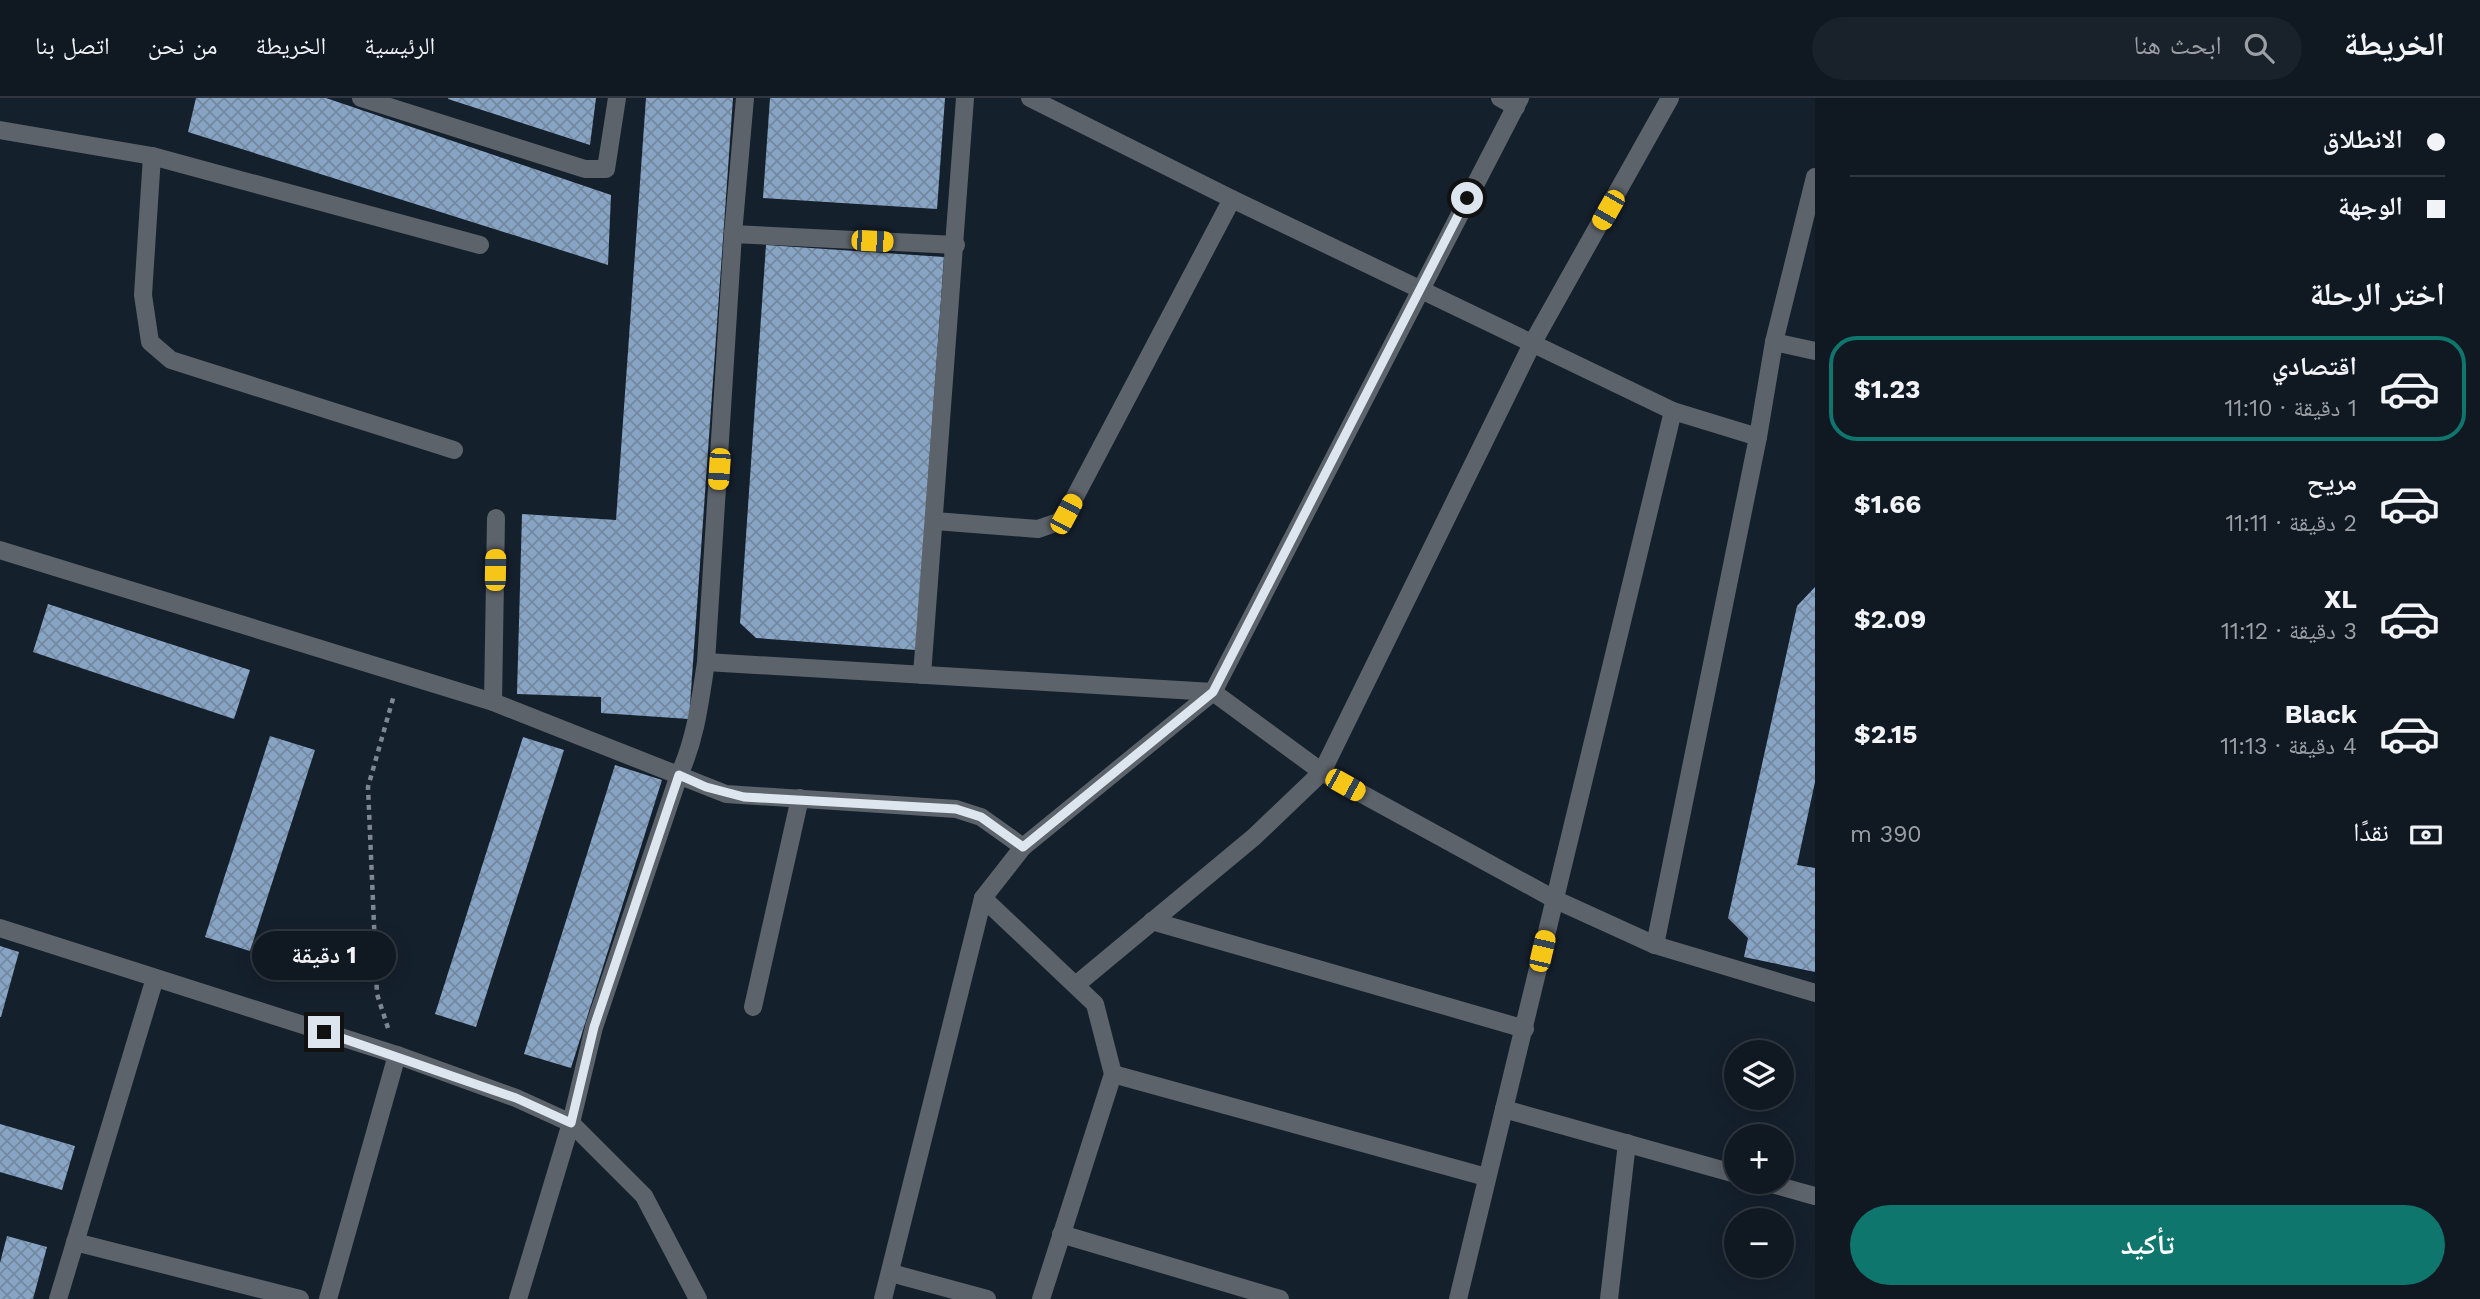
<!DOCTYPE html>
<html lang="ar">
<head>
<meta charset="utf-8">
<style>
  body { margin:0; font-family:"Work Sans","Noto Naskh Arabic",sans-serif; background:#19212a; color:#f1f3f6; direction:rtl; height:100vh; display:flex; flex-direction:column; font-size:26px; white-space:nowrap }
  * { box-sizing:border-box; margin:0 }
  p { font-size:23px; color:#9ca0a5 }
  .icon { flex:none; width:38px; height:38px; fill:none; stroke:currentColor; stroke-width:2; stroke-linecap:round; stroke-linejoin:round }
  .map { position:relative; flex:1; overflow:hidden; direction:ltr }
  .details { display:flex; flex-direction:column; background:#101822; width:665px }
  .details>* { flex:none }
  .top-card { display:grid; align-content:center; height:154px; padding:0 35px; background:#101822 }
  .fabs { position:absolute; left:1724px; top:942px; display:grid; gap:14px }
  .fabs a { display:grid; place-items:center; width:70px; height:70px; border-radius:50%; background:#101822; box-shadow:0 4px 18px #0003,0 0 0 2px #303740; font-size:35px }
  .end { position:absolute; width:32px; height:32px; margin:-16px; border:9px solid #dde5ee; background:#111; box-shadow:0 0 0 4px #111 }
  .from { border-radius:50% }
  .bubble { position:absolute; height:49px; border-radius:24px; background:#101822; box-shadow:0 4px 18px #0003,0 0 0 2px #303740; font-size:23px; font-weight:700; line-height:49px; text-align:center; direction:rtl }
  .car { position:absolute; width:21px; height:42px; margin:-21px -10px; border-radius:9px; box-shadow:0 0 5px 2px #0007; background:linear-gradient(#f5c518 24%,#345 0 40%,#f5c518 0 76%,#345 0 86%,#f5c518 0) }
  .top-card b { display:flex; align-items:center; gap:24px; height:66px; font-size:26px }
  .top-card b+b { border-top:2px solid #303740 }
  .top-card i { width:18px; height:18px; background:#f1f3f6 }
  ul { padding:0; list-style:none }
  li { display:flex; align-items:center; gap:21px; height:105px; margin:0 14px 10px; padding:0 21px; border:4px solid transparent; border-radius:28px }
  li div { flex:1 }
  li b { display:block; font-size:26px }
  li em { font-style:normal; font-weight:700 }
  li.current { border-color:#0f766e }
  li>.icon { width:63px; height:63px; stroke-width:1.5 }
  h2 { padding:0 35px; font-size:32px; line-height:84px }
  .pay { display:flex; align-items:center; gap:18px; height:77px; padding:0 35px; font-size:26px }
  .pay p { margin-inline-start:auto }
  .button { display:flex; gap:14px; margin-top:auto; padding:14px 35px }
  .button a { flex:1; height:80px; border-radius:42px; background:#0f766e; color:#fff; font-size:28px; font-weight:700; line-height:80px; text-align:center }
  header { display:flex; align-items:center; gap:42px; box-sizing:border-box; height:98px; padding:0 35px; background:#101822; border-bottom:2px solid #303740 }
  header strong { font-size:33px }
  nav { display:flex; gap:38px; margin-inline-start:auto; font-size:24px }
  .search { width:490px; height:63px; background:#19212a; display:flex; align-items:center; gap:18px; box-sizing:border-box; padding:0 24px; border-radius:38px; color:#9ca0a5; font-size:26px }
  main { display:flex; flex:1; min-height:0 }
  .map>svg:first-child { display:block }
</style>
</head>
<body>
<header>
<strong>الخريطة</strong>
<div class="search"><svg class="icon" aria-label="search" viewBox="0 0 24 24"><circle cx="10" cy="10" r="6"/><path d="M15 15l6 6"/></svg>ابحث هنا</div>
<nav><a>الرئيسية</a><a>الخريطة</a><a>من نحن</a><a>اتصل بنا</a></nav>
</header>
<main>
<section class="details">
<div class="top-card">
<b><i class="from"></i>الانطلاق</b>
<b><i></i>الوجهة</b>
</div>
<h2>اختر الرحلة</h2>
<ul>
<li class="current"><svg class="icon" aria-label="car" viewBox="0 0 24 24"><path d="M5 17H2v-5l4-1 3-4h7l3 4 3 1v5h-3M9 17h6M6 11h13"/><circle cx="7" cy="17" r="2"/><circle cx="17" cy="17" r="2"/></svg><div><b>اقتصادي</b><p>1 دقيقة · 11:10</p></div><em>$1.23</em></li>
<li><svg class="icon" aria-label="car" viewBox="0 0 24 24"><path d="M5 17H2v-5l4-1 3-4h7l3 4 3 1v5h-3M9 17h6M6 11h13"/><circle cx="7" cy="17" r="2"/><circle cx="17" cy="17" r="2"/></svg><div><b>مريح</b><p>2 دقيقة · 11:11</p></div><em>$1.66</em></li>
<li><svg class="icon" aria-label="car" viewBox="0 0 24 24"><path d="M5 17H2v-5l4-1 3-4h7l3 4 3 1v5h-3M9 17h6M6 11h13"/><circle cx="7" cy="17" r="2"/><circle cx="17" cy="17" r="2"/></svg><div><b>XL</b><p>3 دقيقة · 11:12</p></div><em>$2.09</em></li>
<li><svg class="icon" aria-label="car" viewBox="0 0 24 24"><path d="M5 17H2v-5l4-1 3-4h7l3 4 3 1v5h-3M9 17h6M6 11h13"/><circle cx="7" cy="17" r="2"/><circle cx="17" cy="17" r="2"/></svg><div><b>Black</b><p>4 دقيقة · 11:13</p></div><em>$2.15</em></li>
</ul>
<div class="pay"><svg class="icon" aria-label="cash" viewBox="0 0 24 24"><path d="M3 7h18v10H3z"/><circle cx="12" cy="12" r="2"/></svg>نقدًا<p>390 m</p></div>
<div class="button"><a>تأكيد</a></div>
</section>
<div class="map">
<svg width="1815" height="1201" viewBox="0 0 1815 1201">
  <defs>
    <pattern id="building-cross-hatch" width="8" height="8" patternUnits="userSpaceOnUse" patternTransform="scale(1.75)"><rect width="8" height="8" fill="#88a4c5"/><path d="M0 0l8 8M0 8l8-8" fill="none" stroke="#73889f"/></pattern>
  </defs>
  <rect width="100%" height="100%" fill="#15202d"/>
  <g fill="url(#building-cross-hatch)">
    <path d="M196,0h130l285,97 -3,70 -420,-133z"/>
    <path d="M596,0l-6,47 -142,-46v-1z"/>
    <path d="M646,0h87l-44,621 -88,-6v-16l-84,-3 5,-180 94,6z"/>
    <path d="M770,0h175l-8,111 -174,-11z"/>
    <path d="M766,147l178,12 -28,393 -160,-12 -16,-15z"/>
    <path d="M1815,489v195l-18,83 18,3v104l-71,-15 4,-19 -20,-20 69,-312z"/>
    <path d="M48,506l202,66 -16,49 -201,-67z"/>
    <path d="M270,638l45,14 -65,201 -45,-14z"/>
    <path d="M523,639l41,13 -88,277 -41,-13z"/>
    <path d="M615,667l47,15 -91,288 -47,-14z"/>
    <path d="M0,848l19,6 -18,65h-1z"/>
    <path d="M0,1026l75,22 -13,44 -62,-18z"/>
    <path d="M7,1138l40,11 -14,52h-33v-36z"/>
  </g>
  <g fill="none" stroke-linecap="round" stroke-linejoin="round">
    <path stroke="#7e8792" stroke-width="4.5" stroke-dasharray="5 5" stroke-linecap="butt" d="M388,930l-11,-34 -9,-207 26,-92"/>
    <g stroke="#5d636a" stroke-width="18">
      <path d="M361,0l224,71h21l11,-71"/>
      <path d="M1030,0l202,101 441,212 85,26"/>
      <path d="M1500,0l16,9"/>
      <path d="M0,32l152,26 328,89"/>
      <path d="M152,58l-9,139 7,47 21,18 283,90"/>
      <path d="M733,136l223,11"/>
      <path d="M1774,244l41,9"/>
      <path d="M935,423l103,8 20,-7 8,-8 166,-315"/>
      <path d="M0,452l493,152 233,92 230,15 25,8 42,30"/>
      <path d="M706,564l507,30 109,80 232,127 101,46 160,48"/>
      <path d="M922,577l43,-577"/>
      <path d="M493,604l3,-184"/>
      <path d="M983,800l112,106 18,70 -72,225"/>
      <path d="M1152,823l373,108"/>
      <path d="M0,830l397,127 119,43 55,25 73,73 54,103"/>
      <path d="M1655,847l103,-508 16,-95 41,-165"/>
      <path d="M1077,886l177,-147 68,-65 210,-428 138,-246"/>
      <path d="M753,909l47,-209"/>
      <path d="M1113,976l373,103"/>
      <path d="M1504,1011l232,65"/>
      <path d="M1761,1083l54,15"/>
      <path d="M1061,1136l219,65"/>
      <path d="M75,1144l225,57"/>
      <path d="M891,1175l96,26"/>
      <path d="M58,1201l97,-321"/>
      <path d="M328,1201l69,-244"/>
      <path d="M518,1201l53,-176 23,-96 85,-252c17,-37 21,-74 27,-113l27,-428 12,-136"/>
      <path d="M883,1201l100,-401 40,-51 190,-155 307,-594"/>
      <path d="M1458,1201l215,-888"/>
      <path d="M1609,1201l18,-156"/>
    </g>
  </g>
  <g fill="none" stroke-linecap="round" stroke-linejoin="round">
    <path stroke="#dde5ee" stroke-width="9" d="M324,934l192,66 55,25 23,-96 85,-252 27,12 38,10 212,12 25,8 42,30 190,-155 254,-494"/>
  </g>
</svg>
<div class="fabs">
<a><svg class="icon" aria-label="layers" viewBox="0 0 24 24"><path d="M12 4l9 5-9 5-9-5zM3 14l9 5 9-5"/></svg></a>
<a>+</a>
<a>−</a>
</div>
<i class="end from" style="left:1467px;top:100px"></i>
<i class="end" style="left:324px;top:934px"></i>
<div class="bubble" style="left:252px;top:833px;width:144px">1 دقيقة</div>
<i class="car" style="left:1608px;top:112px;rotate:210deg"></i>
<i class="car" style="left:872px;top:143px;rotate:93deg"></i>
<i class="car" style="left:719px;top:371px;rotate:184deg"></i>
<i class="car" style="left:1066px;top:416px;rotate:28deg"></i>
<i class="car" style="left:495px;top:472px;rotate:1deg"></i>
<i class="car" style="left:1345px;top:687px;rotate:119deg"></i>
<i class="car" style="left:1542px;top:853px;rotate:13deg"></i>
</div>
</main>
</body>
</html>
